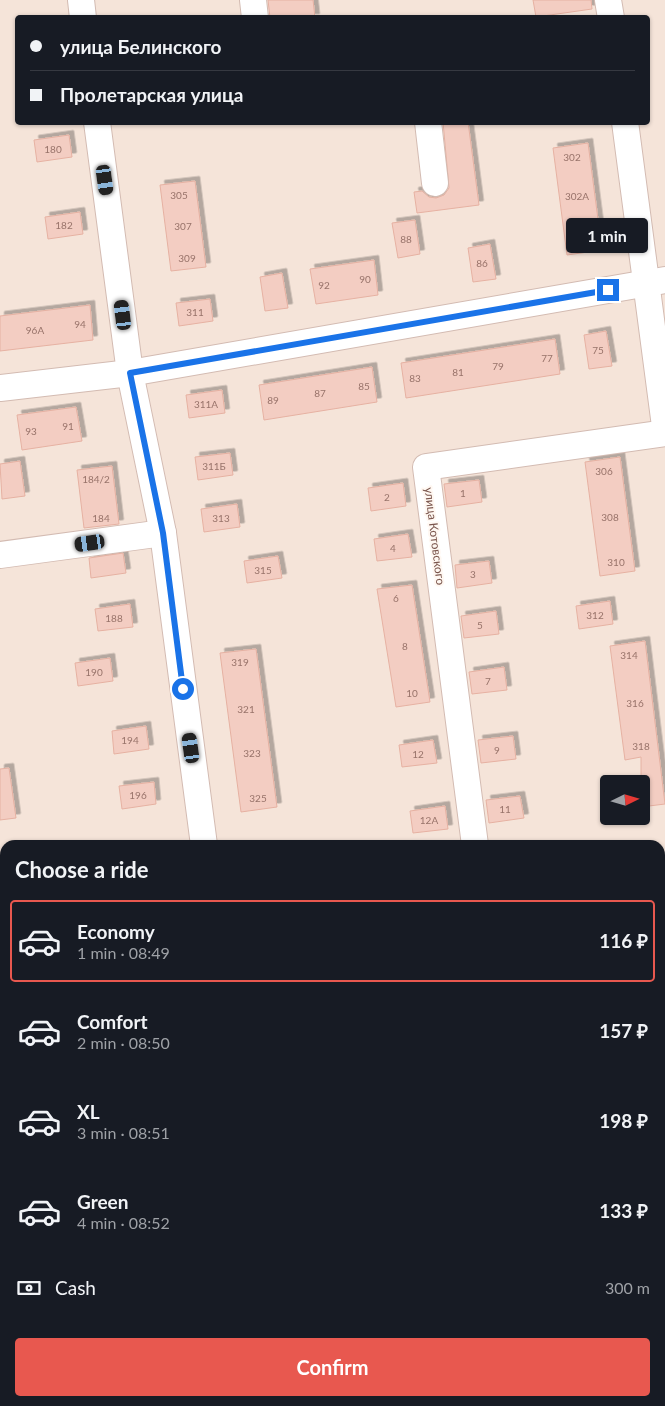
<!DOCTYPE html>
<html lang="en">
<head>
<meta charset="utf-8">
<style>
  body { margin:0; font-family:Lato,sans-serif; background:#20242c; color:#f1f3f6; height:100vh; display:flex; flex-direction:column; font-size:19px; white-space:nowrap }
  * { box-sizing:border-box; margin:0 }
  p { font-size:16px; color:#9ea1a6 }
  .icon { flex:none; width:28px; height:28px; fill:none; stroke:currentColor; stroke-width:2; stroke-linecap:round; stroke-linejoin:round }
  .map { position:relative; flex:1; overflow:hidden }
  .details { position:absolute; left:0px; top:840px; width:665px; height:566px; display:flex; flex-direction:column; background:#171b24; border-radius:15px 15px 0 0; box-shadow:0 1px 4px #0004 }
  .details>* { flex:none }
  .top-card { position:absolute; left:15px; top:15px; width:635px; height:110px; border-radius:5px; box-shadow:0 1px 4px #0004; display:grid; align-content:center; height:110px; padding:0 15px; background:#171b24 }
  .needle { width:32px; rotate:85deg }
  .tools { position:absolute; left:600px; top:775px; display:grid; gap:10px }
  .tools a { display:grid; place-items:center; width:50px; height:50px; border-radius:5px; background:#171b24; box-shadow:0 1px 4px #0004; font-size:25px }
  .end { position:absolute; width:22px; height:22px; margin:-11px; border:6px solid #1a73e8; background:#fff; box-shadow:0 0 0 2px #fff }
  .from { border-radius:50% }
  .bubble { position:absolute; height:35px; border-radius:5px; background:#171b24; box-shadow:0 1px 4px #0004; font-size:16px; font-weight:700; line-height:35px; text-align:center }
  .car { position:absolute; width:15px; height:30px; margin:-15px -8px; border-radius:6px; box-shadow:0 0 4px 1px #0007; background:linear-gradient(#222 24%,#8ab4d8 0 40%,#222 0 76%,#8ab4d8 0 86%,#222 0) }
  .top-card b { display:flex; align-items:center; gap:18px; height:48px; font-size:19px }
  .top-card b+b { border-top:1px solid #363941 }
  .top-card i { width:12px; height:12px; background:#f1f3f6 }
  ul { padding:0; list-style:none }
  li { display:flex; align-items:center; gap:15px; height:82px; margin:0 10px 8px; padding:0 5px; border:2px solid transparent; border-radius:5px }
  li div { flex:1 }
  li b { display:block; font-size:19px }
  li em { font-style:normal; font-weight:700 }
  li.active { border-color:#e8584f }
  li>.icon { width:45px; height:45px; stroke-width:1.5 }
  h2 { padding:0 15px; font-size:22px; line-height:60px }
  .pay { display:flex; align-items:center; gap:12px; height:55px; padding:0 15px; font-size:19px }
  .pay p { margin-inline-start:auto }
  .action { display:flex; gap:10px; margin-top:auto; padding:10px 15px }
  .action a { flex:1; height:58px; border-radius:5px; background:#e8584f; color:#fff; font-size:20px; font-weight:700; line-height:58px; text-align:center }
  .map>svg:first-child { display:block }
</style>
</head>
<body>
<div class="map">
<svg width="665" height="1406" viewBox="0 0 665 1406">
  <defs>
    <filter id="shadow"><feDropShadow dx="4.5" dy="-4.5" stdDeviation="0" flood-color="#0004"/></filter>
  </defs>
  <rect width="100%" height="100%" fill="#fdf3eb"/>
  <path fill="#f5e4d9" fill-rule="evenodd" d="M0,0h665v1406h-665zM18,18h630v104h-630zM609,784h32v32h-32zM5,845h655v556h-655z"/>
  <g fill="#f3cdc2" stroke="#e6b1a2" filter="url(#shadow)">
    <path d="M268,0h45l2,18h-45z"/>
    <path d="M533,0h58l1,9 -56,8z"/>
    <path d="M443,122h25l11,83 -62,8 -3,-21 8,-1 7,6 7,1 8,-3 5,-7z"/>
    <path d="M69,135l3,22 -35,5 -3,-22z"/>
    <path d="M588,143l14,107 -35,5 -14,-107z"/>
    <path d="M195,181l11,86 -35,4 -11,-86z"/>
    <path d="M80,212l3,22 -35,5 -3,-22z"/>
    <path d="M415,220l5,34 -22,4 -6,-35z"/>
    <path d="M490,244l6,35 -23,3 -5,-34z"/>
    <path d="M374,260l4,35 -62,9 -6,-35z"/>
    <path d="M282,273l6,35 -23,3 -5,-34z"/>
    <path d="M210,299l3,22 -34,5 -3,-23z"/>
    <path d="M90,305l3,35 -93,11v-35z"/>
    <path d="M606,331l6,35 -23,3 -5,-34z"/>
    <path d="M555,339l5,35 -154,24 -5,-35z"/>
    <path d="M372,367l5,35 -113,18 -5,-35z"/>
    <path d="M222,390l3,23 -36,5 -3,-23z"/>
    <path d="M76,407l6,34 -60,9 -5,-35z"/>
    <path d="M230,453l3,22 -35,5 -3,-23z"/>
    <path d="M620,457l15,114 -35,5 -15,-114z"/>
    <path d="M20,461l5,35 -23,3 -2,-35z"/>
    <path d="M112,466l7,58 -35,4 -7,-58z"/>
    <path d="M479,480l3,22 -35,5 -3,-23z"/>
    <path d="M403,483l3,23 -35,5 -3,-23z"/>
    <path d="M237,504l3,23 -36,5 -3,-23z"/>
    <path d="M408,534l4,23 -35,4 -3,-22z"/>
    <path d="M123,553l3,20 -35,5 -2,-20z"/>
    <path d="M278,556l4,22 -35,5 -3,-22z"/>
    <path d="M489,561l3,22 -35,5 -2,-23z"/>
    <path d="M412,585l18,117 -34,5 -19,-118z"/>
    <path d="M610,601l3,23 -34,5 -3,-23z"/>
    <path d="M130,604l3,23 -35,4 -3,-22z"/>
    <path d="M496,611l3,23 -35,4 -3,-22z"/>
    <path d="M645,641l20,163 -24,3v-50l-16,3 -15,-114z"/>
    <path d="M256,649l21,158 -36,5 -21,-159z"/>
    <path d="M110,658l3,23 -35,5 -3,-23z"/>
    <path d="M504,667l3,23 -35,4 -3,-22z"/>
    <path d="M146,726l3,23 -35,5 -2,-23z"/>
    <path d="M513,736l3,23 -35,4 -3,-23z"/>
    <path d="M433,740l4,23 -35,4 -3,-22z"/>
    <path d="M9,768l7,50 -16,2v-51z"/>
    <path d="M154,782l2,22 -34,5 -3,-23z"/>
    <path d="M520,796l4,22 -35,5 -3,-23z"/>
    <path d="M445,806l3,23 -35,4 -3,-22z"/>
  </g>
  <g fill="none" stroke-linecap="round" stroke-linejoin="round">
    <g stroke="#d3bbb2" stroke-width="28">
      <g id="minor">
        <path d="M81,0l2,18"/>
        <path d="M253,0l2,18"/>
        <path d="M608,0l3,18"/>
        <path d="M97,122l33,251 33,160 41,312"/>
        <path d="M428,122l7,61"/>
        <path d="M625,122l40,304"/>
        <path d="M0,388l130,-15 535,-93"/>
        <path d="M0,555l163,-22"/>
        <path d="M475,845l-49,-378 239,-34"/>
        <path d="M0,1080l5,35"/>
        <path d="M660,1325l5,-1"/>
        <path d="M47,1401v5"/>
        <path d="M278,1401v5"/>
        <path d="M146,1406l27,-5"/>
      </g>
    </g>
    <use href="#minor" stroke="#fff" stroke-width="26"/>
  </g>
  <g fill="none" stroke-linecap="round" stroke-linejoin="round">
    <path stroke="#1a73e8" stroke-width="6" d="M183,689l-20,-156 -33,-160 478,-83"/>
  </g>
  <g text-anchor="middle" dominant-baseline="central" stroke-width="4" stroke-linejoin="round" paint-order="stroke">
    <g font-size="10" fill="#98736a">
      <text x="53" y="149">180</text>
      <text x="572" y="157">302</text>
      <text x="179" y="195">305</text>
      <text x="577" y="196">302А</text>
      <text x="64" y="225">182</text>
      <text x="183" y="226">307</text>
      <text x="406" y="239">88</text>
      <text x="187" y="258">309</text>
      <text x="482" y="263">86</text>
      <text x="365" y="279">90</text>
      <text x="324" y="285">92</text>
      <text x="195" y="312">311</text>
      <text x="80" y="324">94</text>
      <text x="35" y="330">96А</text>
      <text x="598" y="350">75</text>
      <text x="547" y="358">77</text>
      <text x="498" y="366">79</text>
      <text x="458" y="372">81</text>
      <text x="415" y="378">83</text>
      <text x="364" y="386">85</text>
      <text x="320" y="393">87</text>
      <text x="273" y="400">89</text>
      <text x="206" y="404">311А</text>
      <text x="68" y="426">91</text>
      <text x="31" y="431">93</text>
      <text x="214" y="466">311Б</text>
      <text x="604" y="471">306</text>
      <text x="96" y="479">184/2</text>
      <text x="463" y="493">1</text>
      <text x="387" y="497">2</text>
      <text x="610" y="517">308</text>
      <text x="101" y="518">184</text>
      <text x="221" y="518">313</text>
      <text x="393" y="548">4</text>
      <text x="616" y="562">310</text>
      <text x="263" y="570">315</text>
      <text x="473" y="574">3</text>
      <text x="396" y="598">6</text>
      <text x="595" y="615">312</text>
      <text x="114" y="618">188</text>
      <text x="480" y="625">5</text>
      <text x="405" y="646">8</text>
      <text x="629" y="655">314</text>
      <text x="240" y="662">319</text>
      <text x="94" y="672">190</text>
      <text x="488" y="681">7</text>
      <text x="412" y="693">10</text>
      <text x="635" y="703">316</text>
      <text x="246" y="709">321</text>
      <text x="130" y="740">194</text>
      <text x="641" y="746">318</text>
      <text x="497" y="750">9</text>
      <text x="252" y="753">323</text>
      <text x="418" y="754">12</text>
      <text x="138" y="795">196</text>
      <text x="258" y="798">325</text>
      <text x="505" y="809">11</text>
      <text x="429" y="820">12А</text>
    </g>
    <g font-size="12" fill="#7a554c" stroke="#fff8f2">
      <text transform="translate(435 536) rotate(83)">улица Котовского</text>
    </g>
  </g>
</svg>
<div class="tools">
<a><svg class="needle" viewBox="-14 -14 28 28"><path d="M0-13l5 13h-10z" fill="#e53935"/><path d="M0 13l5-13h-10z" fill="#9ea1a6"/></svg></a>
</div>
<i class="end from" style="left:183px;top:689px"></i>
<i class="end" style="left:608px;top:290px"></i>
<div class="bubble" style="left:566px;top:218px;width:82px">1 min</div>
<i class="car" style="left:105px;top:180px;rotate:172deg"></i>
<i class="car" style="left:123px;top:315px;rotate:353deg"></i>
<i class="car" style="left:90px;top:543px;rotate:262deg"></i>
<i class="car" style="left:191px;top:748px;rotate:352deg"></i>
<div class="top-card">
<b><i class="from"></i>улица Белинского</b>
<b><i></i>Пролетарская улица</b>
</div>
<section class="details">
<h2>Choose a ride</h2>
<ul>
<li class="active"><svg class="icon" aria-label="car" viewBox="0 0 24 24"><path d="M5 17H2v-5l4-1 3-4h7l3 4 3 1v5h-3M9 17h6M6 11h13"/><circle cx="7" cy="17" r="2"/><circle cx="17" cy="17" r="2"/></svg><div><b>Economy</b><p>1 min · 08:49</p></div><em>116 ₽</em></li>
<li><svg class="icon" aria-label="car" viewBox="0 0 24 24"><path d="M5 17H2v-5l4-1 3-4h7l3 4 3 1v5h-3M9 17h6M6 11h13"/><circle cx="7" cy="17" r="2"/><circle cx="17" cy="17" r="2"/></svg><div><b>Comfort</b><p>2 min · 08:50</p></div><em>157 ₽</em></li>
<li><svg class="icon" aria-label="car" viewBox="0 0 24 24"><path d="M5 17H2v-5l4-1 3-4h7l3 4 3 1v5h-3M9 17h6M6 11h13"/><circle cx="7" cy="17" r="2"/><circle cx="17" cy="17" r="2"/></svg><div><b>XL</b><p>3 min · 08:51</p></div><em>198 ₽</em></li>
<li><svg class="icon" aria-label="car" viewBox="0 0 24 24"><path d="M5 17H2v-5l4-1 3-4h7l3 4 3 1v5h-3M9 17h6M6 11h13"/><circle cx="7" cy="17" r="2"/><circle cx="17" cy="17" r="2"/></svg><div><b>Green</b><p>4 min · 08:52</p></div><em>133 ₽</em></li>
</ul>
<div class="pay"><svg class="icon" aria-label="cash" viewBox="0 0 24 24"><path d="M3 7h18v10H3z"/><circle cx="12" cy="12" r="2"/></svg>Cash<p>300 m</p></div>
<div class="action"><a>Confirm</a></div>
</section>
</div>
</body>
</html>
